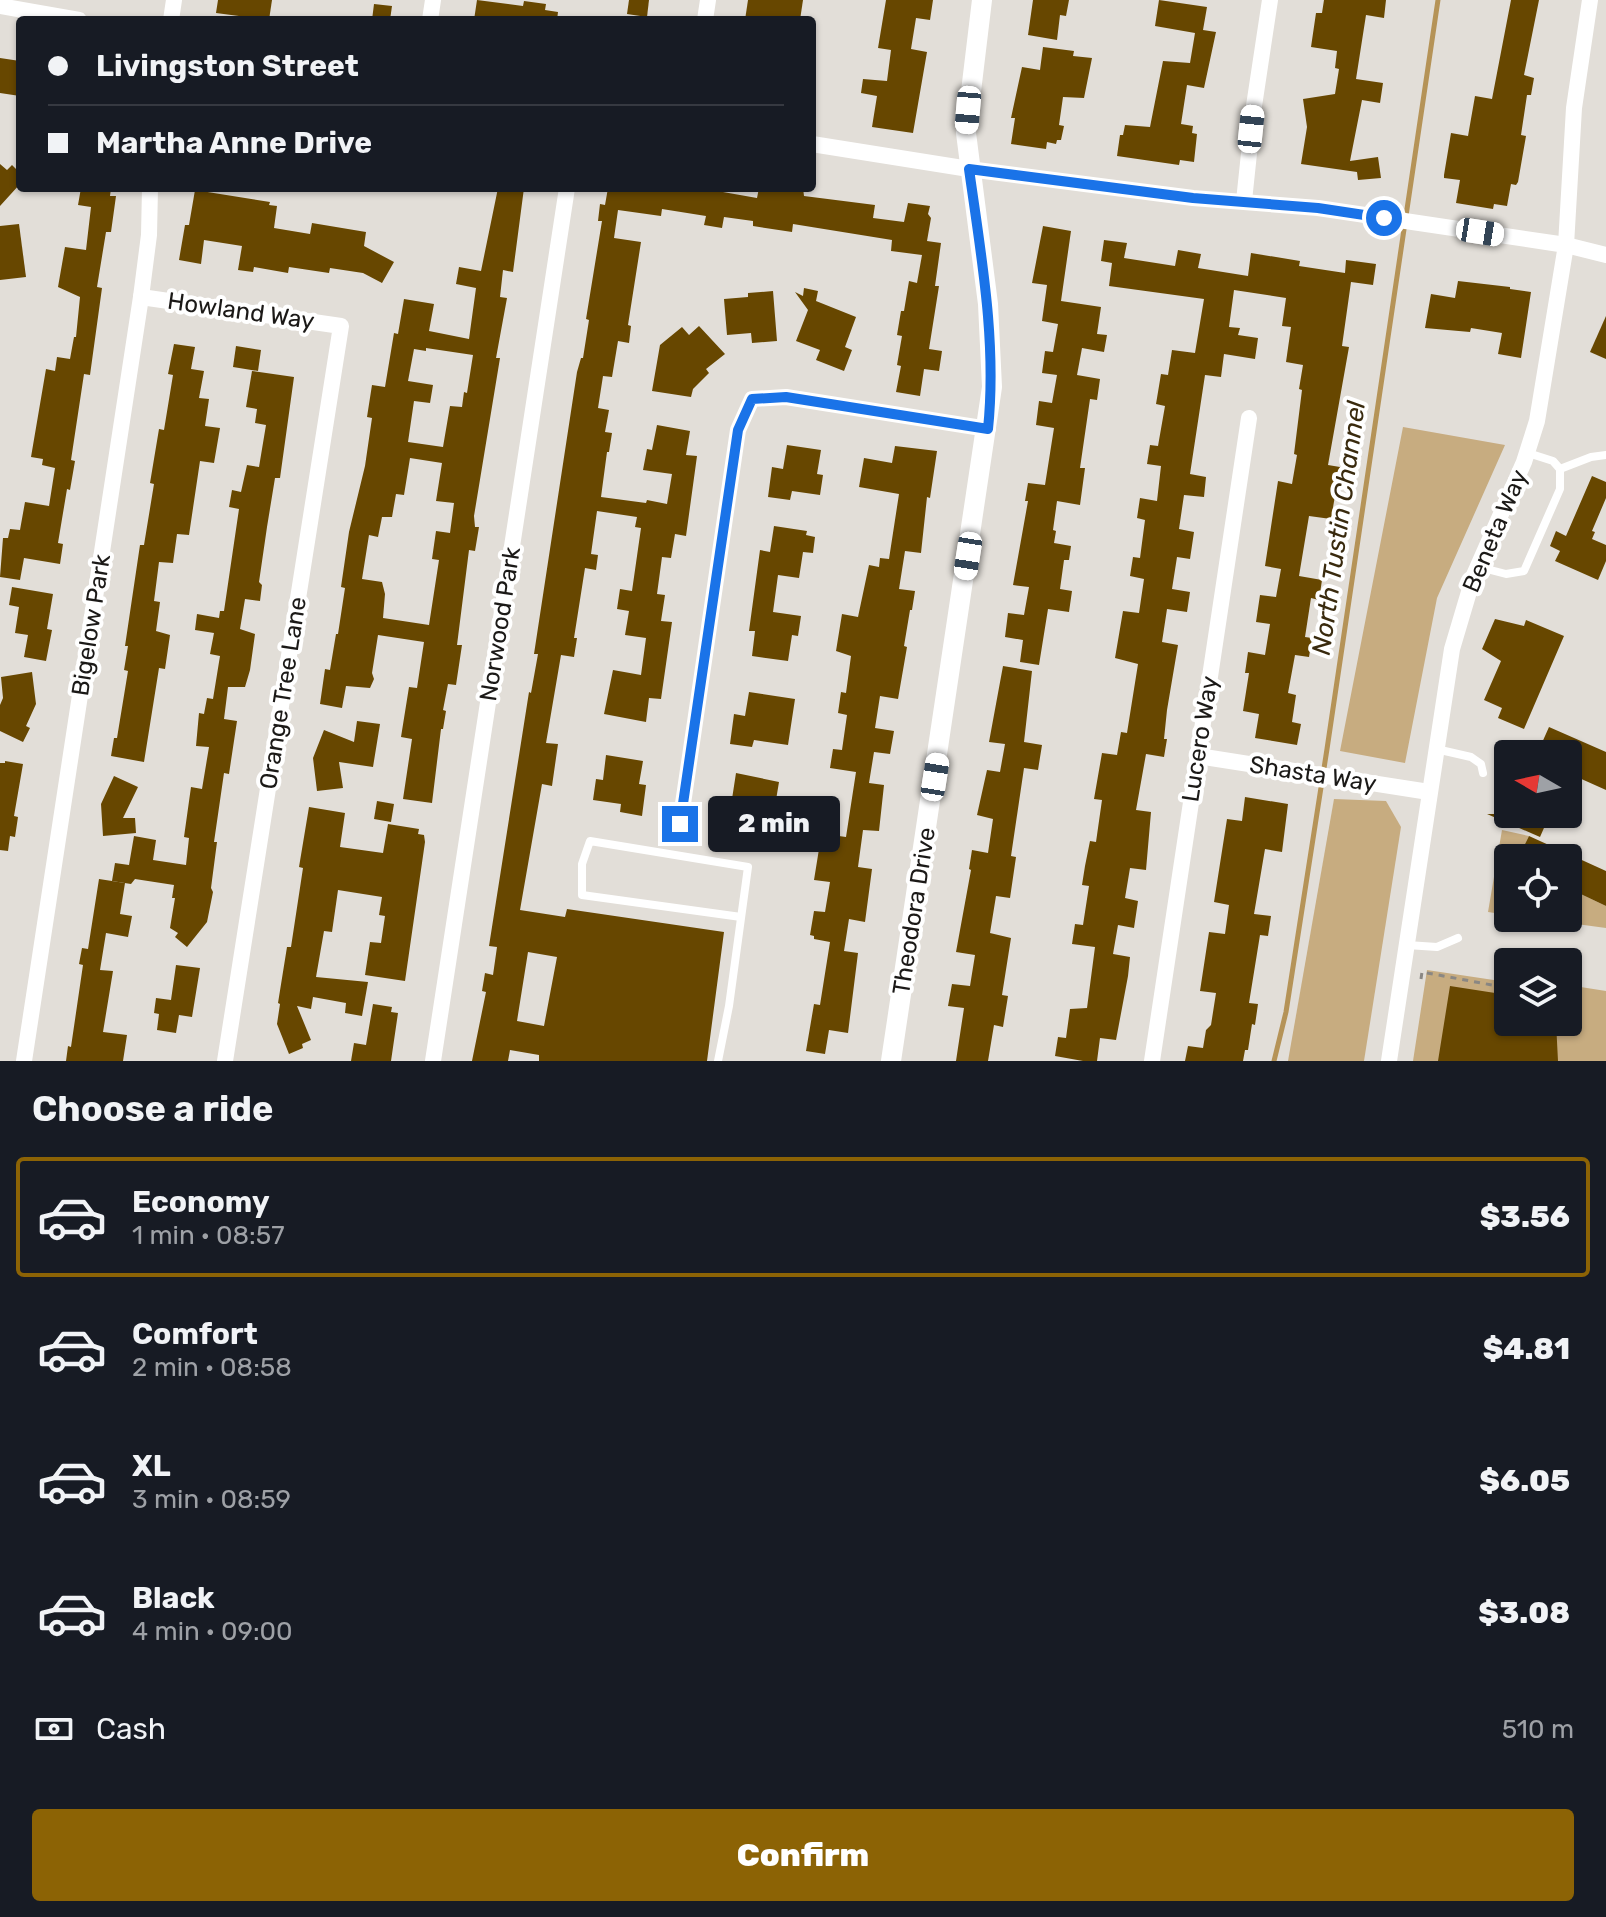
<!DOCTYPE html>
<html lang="en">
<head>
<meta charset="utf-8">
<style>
  body { margin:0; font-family:Rubik,sans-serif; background:#242831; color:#f1f3f6; height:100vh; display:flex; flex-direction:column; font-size:30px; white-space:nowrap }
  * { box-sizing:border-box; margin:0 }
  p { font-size:26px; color:#9ea1a6 }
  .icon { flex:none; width:44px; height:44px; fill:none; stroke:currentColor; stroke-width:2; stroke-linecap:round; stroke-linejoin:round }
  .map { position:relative; height:1061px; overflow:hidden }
  .sheet { display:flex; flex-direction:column; background:#171b24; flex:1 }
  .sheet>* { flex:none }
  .banner { position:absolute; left:16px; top:16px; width:800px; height:176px; border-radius:8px; box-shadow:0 2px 6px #0004; display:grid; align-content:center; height:176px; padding:0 32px; background:#171b24 }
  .needle { width:52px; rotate:279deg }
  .fabs { position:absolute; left:1494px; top:740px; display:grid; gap:16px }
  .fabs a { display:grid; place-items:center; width:88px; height:88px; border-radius:8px; background:#171b24; box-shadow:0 2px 6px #0004; font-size:40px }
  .end { position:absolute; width:36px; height:36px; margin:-18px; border:10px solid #1a73e8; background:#fff; box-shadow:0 0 0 4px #fff }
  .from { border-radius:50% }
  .bubble { position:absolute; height:56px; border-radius:8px; background:#171b24; box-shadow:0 2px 6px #0004; font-size:26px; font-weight:800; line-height:56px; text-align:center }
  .car { position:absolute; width:24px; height:48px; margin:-24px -12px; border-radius:10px; box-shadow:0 0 6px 2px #0007; background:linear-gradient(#fff 24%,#345 0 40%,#fff 0 76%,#345 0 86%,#fff 0) }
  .banner b { display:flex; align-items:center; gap:28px; height:76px; font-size:30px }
  .banner b+b { border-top:2px solid #363941 }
  .banner i { width:20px; height:20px; background:#f1f3f6 }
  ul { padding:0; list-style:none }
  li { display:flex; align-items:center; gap:24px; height:120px; margin:0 16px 12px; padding:0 16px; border:4px solid transparent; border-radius:8px }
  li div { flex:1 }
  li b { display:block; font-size:30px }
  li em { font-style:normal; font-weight:800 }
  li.active { border-color:#8c6305 }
  li>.icon { width:72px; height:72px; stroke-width:1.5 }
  h2 { padding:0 32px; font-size:36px; line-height:96px }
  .pay { display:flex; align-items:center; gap:20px; height:88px; padding:0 32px; font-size:30px }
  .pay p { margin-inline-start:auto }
  .cta { display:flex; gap:16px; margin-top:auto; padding:16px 32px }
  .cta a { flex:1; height:92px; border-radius:8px; background:#8c6305; color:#fff; font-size:32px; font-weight:800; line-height:92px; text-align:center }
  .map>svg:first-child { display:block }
</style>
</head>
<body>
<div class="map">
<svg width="1606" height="1061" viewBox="0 0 1606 1061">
  <rect width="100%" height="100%" fill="#e2ded8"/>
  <g fill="#c7ac80">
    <path d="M1403,427l102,18 -68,153 -32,165 -65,-12z"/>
    <path d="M1334,799l52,2 15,26 -37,234h-76z"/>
    <path d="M1502,830l27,6 -11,22h-10v57l-20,-3z"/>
    <path d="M1568,888l38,18v22l-74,-10h36z"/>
    <path d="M1427,970l80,12 1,-5v45h60v-37l38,6v70h-193z"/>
  </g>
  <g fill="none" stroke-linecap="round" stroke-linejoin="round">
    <path stroke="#b59357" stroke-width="5" d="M1274,1061l12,-49 41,-263 111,-749"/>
  </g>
  <g fill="#674700" fill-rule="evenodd">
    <path d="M218,0h54l-3,20 -53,-7z"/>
    <path d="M477,0l46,6 1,-5 22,3 -1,6 13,2 -1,8h-83z"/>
    <path d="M629,0h20l-2,17 -20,-3z"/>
    <path d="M748,0h55l-3,20h-55z"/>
    <path d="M886,0h47l-3,20 -14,-2 -5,31 16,3 -14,81 -41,-6 5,-31 -16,-3 2,-14 24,2 4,-31 -13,-2z"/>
    <path d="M1033,0h36l-3,16 -6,-1 -3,25 -29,-5z"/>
    <path d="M1159,0l48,7 -4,23 13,2 -12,56 -17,-3 -6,39 12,2 -1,7 5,1 -3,28 -14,-2 -1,5 -62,-9 3,-21h3l2,-10 25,2 13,-66 27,2 5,-30 -40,-7z"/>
    <path d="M1324,0h62l-2,18 -18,-3 -10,64 27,4 -3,20 -18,-3 -12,61 28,-4 3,21 -23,2 -1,-8 -56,-8 6,-37 -4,-28 32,-5 4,-25 -4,-1 2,-17 -26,-4 5,-34h6z"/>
    <path d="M1511,0h28l-15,75 10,3 -3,17h-4l-6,40 5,1 -8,46 -2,3 -5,-1 -4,22 -13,-2 -1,5 -37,-6 4,-23 -16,-2v-3l7,-42 17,3 7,-40 17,3z"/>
    <path d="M374,4l18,2 -2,14h-18z"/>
    <path d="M1043,47l31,4 -1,5 19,2 -8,40 -21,-1 -4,28 5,1 -3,14h-4l-1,4 -9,-2 -1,7 -35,-5 4,-26h-4l11,-51 18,3z"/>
    <path d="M0,58l20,3v35l-20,-3z"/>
    <path d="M0,164l7,6 5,-5 8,8v11l-20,22z"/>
    <path d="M81,188h30l-1,8h6l-5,36h-5l-9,55 5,1 -12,87 -6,-1 -13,86 4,1 -5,29 -3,-1 -9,54 5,1 -3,20 -36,-6 -4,22 -20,-3 3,-39h5l2,-9 10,1 5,-28 24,4 6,-38 -13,-3 1,-6 -12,-2 15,-88 9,2 2,-14 13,2 4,-22h2l4,-40 -22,-10 7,-40 21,3 5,-43 -13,-2z"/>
    <path d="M498,188h26l-11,84 -10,-2 -3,27 7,1 -11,60h4l-26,158 1,11h4l-4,24 -6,-1 -12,95h5l-6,40 -8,-1 -5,26 3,1 -3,18h-2l-9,74 -29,-4 9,-60 -11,-2 8,-50 8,1 7,-46 -46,-7 -6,38 2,6 -4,9 -24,-2 -4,22 -22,-4 5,-35 5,1 6,-36h2l7,-46 -4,-1 8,-55 16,-66 7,-48 -5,-1 5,-32 13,2 9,-54 4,1 6,-35 30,5 -5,27 40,8 7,-51 -20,-4 3,-17 22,4zM426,348l47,7 -6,38 -3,-1 -2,15 -12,-1 -7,41 -35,-5 6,-41 16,2 3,-18 -25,-4 6,-32 12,2zM410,458l32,5 -6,38 18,2 -4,30 -14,-2 -4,28 7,1 -10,65 -46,-7 2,-24 -3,-12 -20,-3 7,-44 9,2 4,-20h10l4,-23 8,1z"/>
    <path d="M608,188h111l4,4 34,6 2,-10h44l1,8 71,9 -2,13 31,4 4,-19 22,3 -2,8 3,4 -4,23 14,2 -6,43h4l-10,63 13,2 -3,20 -15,-2 -4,27 -24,-4 5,-26 -4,-1 5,-29 -5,-1 4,-24h3l5,-30 8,2 5,-28 -31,-4 1,-11 -99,-16 -1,8 -39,-6v-5l-29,-4 -2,11 -18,-3 2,-9 -44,-7 -1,7 -43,-6 -4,28 27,4 -13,83 3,1 -2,17 -11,-2 -6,36 -9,-1 -5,32 11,2 -4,22 7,1 -3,19h-2l-6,45 45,6 1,-3 20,4 5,-30 -29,-4 4,-21 5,1 5,-25 33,6 -4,24 11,1 -7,51 -4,29 -11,-2 -4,24 -9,-1 -5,37 8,1 -4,26 11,1 -11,77 -12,-1 -3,24 -42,-8 9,-44 28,5 5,-37 -21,-3 4,-24 -12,-2 3,-20 12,2 9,-63 -6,-1 2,-10 -40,-6 -6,43 7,1 -2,15 -11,-2 -11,70h3l-3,19 -13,-2 -15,88 12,1 -6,42 -10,-2 -22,126 45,7 2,-8 157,23 -17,129h-168v-6l-29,-5 -2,11h-36l14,-69 -4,-1 3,-18 8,2 4,-28 -8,-1 40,-254 2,1 7,-39h-4l43,-282 4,-14h2l6,-38 -3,-1 16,-98h-4l2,-17 5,1zM528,952l29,5 -13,69 -27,-5z"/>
    <path d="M195,190l75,12 -1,3 8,1 -3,22 36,6 2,-11 54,9 -2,14 30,16 -12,21 -19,-10 -33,-5 -1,5 -40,-6 -1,6 -34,-6 -1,5 -15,-2 4,-24 -38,-6 -3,24 -22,-4 6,-35h4z"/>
    <path d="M19,224l7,53 -26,3v-54z"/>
    <path d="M1043,226l28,5 -10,70 40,6 -4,27 10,1 -3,17 -22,-4 -5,27 23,4 -3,21 -7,-1 -10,69h5l-5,37 -23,-4 -4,29 3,1 -2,12 17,3 -2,14h-5l-4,29 12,2 -3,21 -21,-3 -9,56 -19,-3 3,-22 -18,-3 3,-24 16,2 5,-28 -16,-2 15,-84h-3l3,-18 17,2 9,-57 -18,-3 3,-24 13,2 5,-28 -15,-2 3,-22 8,1 5,-28 -16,-3 5,-36 -15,-2z"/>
    <path d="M1104,240l23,3 -3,15 51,8 3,-16 23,4 -3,14 50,8 3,-23 49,8 -1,5 46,7 1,-13 30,4 -3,21 -22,-3 -9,64 7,1 -21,118 12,2 -9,52 -22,-3 -10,60 23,4 -3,20 -8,-2 -6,39 7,1 -3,19 -14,-2 -7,38 8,2 -4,27 9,2 -4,21 -42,-7 4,-24 -16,-3 6,-38h-4l3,-21 17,3 5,-31 -14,-2 4,-27 16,2 5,-28 -16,-3 13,-85 14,3 5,-29 -3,-1 8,-64 -3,-1 4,-24 -17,-3 5,-35 -9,-1 4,-28 -52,-8 -5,37 11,1 -2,7 20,3 -3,21 -31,-5 -3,23 -16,-2 -15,99 16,3 -2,20 -20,-2 -5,34 15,3 -4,27 -13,-2 -5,32 18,3 -3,20 -20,-3 -5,33 16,3 -11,65 -3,29h3l-3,18 -18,-3 -10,56 15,2 -5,58 -16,-2 -5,30 13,3 -4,27 -16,-3 -5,29 17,3 -2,19 -12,64 -16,-2 -3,23h-14l-28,-5 3,-19 8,1 4,-29 17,-1 8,-61 -23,-3 3,-20 8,1 6,-39 -7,-1 3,-19 5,-25 6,1 6,-42 -8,-1 8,-46 15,2 4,-23 6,1 11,-69 -23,-6 8,-47 16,2 5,-34 -14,-3 3,-19 7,1 5,-38 -8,-2 3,-20 17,3 4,-35 -14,-2 3,-19 8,1 7,-40 -9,-2 5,-30 7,1 4,-25 23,3 9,-54 -95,-13 3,-23 -11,-2z"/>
    <path d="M1458,281l52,6v2l21,3 -10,66 -23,-4 4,-21 -31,-5 -1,4 -45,-4 6,-34 24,4z"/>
    <path d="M804,288l14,3 -2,10 40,16 -11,30 7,3 -8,21 -28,-11 4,-10 -24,-9 12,-31 -13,-18 8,4z"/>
    <path d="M773,291l4,50 -25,2 -1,-10 -24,2 -3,-36 24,-2v-4z"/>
    <path d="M1606,316v43l-16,-7z"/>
    <path d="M699,326l26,28 -19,15 3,4 -16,16 -2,8 -39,-6 8,-46 22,-18 7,8z"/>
    <path d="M174,344l21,3 -4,22 13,2 -5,27 10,1 -4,27 15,2 -6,35 -14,-2 -11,74 -12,-1 -4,29 -14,-1 -5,39 6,1 -4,29 14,4 -5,34 -6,-1 -15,94 -33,-6 3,-18h3l11,-67 -4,-1 4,-24h-3l15,-101h4l10,-61 -4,-1 9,-54 5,1 9,-55 -5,-1z"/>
    <path d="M236,346l25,4 -3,21 -25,-4z"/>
    <path d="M252,371l42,6 -14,101h-5l-8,49 -8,55 3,3 -2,16 -15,-2 -5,30 15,5 -5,36 -5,17h-17l-4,32 13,2 -8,53 -5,-1 -10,69h3l-6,46 2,4 -6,30 -20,25 -12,-10 3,-4 -8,-5 5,-30h-3l2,-13 -39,-6 -4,5 -19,-3 3,-18 14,2 5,-29 22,4 -3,20 33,5 3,-27 -5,-1 7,-50 11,2 7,-42 -13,-1 3,-33 5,1 3,-16 6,1 7,-43 -10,-2 4,-21 -19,-3 2,-16 22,4 1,-7h4l15,-102 -10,-2 3,-17 9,2 6,-27 12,2 7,-42 -11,-2 2,-14 -11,-2z"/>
    <path d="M787,445l34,5 -4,24 6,1 -3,20 -28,-4 -2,9 -22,-3 4,-30 11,2z"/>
    <path d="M895,446l42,5 -7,47 -3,-1 -6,56 -16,-2 -6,38 16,2 -3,19h-2l-6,36 3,1 -9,52 -18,-3 -5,32 19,3 -4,23 -16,-2 -5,31 15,2 -5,46 -16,-1 -5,37 14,2 -7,53 -16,-3 -5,32 14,2 -10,80 -19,-3 -4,24 -19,-3 8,-47 6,1 10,-63 -16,-3v-3l-4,-1 4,-24 11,1 5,-30 -16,-2 5,-31 -12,-2 3,-15 36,5 10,-65 -26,-4 3,-19 9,1 5,-35 -9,-2 3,-21 5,1 5,-37 -15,-5 6,-37 16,3 11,-52 10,2 1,-9 9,1 10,-65 -40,-7 5,-29 28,5z"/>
    <path d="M1592,476l14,6v16l-14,33 3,1 -3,7 14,6v16l-8,19 -43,-19 5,-10 -10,-5 6,-15 10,5z"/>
    <path d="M774,526l33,5 -1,4 9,2 -2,16 -10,-1 -4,26 -21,-3 -5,37 28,4 -3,20 -6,-1 -4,26 -36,-5 3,-25h-6l11,-81 10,2z"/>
    <path d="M12,587l41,7 -6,35 5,1 -6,31 -22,-4 4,-22 -13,-2 4,-26 -10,-2z"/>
    <path d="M1495,619l29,7 2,-6 38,16 -40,93 -26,-11 4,-10 -18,-8 17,-39 -19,-12z"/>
    <path d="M1003,666l29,5 -8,71 18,3 -4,25 -14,-2 -13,88 5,1 -6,41 -14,-2 -6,37 21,5 -9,57 6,1 -5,31 -9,-2 -6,36h-32l8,-53 -16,-2 4,-22 18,2 5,-31 -19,-3 15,-82 -2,-1 3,-19 16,3 5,-34 -16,-4 10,-45 13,2 5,-28 -16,-2z"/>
    <path d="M32,672l4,32 -10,22 4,2 -7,14 -23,-11v-26l3,-7 -2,-21z"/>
    <path d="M749,692l46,7 -7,46 -34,-5 -2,7 -22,-3 4,-30 11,2z"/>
    <path d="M357,721l23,3 -7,43 -34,-5 4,26 -26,3 -4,-33 11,-28 30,12z"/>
    <path d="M1549,727l57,25v38l-38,-17v-19h-31z"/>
    <path d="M606,755l37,6 -4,23 7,1 -4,31 -22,-4 1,-8 -28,-4 3,-21 7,1z"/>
    <path d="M5,761l18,3 -9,52 4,1 -3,20 -5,-1 -2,15 -8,-1v-87h5z"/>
    <path d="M736,773l43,9 -3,18 -10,-1 -4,27 -22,-4 -2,8 -20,-3 4,-30 10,2z"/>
    <path d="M114,776l24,11 -15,31h12l1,15 -33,3 -2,-32z"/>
    <path d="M1245,797l43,7 -6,48 -17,-3 -11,65 17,2 -3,20 -8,-1 -11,68 9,1 -3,21 -3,-1 -4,26h-3l-2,11h-58l3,-15 15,2 3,-18 5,-5 5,-32 -16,-2 9,-59 16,2 4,-29 -15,-3 13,-83 15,2z"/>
    <path d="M377,801l17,3 -3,18 -17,-3z"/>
    <path d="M309,807l36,6 -5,34 43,6 5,-29 31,5 -1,5 6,1 1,7 -20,139 -40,-6 5,-33 11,1 4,-27 -6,-1 3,-18 -44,-7 -6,42 -8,-1 -8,46 52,5 -6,34 -17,-3 1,-10 -33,-6 -2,12 -14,-3 14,34 -9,4 1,4 -14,6 -12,-30 3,-20 -2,-1 9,-56h4l12,-79 -4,-1z"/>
    <path d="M1487,814h63l-10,23z"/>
    <path d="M1529,836l77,35v35l-38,-18v-30h-50z"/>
    <path d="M99,879l26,4 -5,31 12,2 -4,21 -22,-4 -6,37 13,1 -10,61 24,3 -4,26h-57l2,-15 3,1 12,-82 -4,-1 3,-16 6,1z"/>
    <path d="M176,965l24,3 -8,49 -13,-2 -3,18 -19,-3 2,-16 -5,-1 2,-15 15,2z"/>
    <path d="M1450,986l58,9v27h48l2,39h-120z"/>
    <path d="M373,1004l19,3 -1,5 7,1 -7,48h-40l3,-18 12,2z"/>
  </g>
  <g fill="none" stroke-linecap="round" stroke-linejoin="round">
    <path stroke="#8a8783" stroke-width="3" stroke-dasharray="6 6" stroke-linecap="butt" d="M1421,979l1,-7 86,16"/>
    <g stroke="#fff" stroke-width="8">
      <path d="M1560,469l31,-12 15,-2"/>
      <path d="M1479,567l27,7 18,-3 36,-82v-20l-7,-8 -25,-8"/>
      <path d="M1436,749l35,8 10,7 2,9"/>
      <path d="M1407,945l30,2 21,-9"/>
      <path d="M718,1061l11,-55 19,-139 -158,-26 -8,23v31l159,22"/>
    </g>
    <g stroke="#fff" stroke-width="16">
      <path d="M0,6l79,14"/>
      <path d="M171,20l3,-20"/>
      <path d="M430,20l3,-20"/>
      <path d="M705,20l3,-20"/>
      <path d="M812,144l157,25 224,29 125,10 248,37 40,10"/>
      <path d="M1244,201l10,-95 16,-106"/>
      <path d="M141,297l200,29 -116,735"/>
      <path d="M1198,756l231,36"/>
      <path d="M680,824l58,-394 14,-31 34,-2 202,32"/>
      <path d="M24,1061l117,-764 8,-62 1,-47"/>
      <path d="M433,1061l134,-873"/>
      <path d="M1152,1061l97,-643"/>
      <path d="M1389,1061l63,-412 22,-74 50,-113 13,-41 29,-176 8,-137 16,-108"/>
    </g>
    <path stroke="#fff" stroke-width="20" d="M891,1061l101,-674 -4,-83 -22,-171 16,-133"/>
  </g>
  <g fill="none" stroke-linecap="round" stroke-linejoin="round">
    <path stroke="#1a73e8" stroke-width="10" d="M680,824l58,-394 14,-31 34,-2 202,32c9,-87 -7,-174 -19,-260l224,29 125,10 66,10"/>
  </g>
  <g text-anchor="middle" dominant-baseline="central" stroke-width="8" stroke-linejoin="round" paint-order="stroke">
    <g font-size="24" fill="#1b1917" stroke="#fff">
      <text transform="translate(241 311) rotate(8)">Howland Way</text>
      <text transform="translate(1495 531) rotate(-67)">Beneta Way</text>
      <text transform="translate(500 624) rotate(-81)">Norwood Park</text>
      <text transform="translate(91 625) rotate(-81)">Bigelow Park</text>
      <text transform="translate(283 693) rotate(-81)">Orange Tree Lane</text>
      <text transform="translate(1200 739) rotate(-81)">Lucero Way</text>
      <text transform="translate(1313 774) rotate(9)">Shasta Way</text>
      <text transform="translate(914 911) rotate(-81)">Theodora Drive</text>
    </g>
    <g font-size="26" font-style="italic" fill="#392a0e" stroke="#fff">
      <text transform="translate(1339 528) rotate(-82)">North Tustin Channel</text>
    </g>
  </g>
</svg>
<div class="fabs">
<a><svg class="needle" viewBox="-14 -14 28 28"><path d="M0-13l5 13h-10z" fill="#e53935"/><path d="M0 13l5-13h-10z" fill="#9ea1a6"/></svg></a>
<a><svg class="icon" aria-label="locate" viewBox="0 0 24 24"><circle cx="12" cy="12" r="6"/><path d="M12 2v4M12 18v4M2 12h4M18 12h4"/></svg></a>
<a><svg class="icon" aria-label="layers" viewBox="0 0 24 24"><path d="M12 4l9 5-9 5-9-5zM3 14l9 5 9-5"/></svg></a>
</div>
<i class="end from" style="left:1384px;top:218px"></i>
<i class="end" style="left:680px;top:824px"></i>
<div class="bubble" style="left:708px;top:796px;width:132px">2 min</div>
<i class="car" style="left:968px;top:110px;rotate:185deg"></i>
<i class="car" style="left:1251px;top:129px;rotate:6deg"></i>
<i class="car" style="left:1480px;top:232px;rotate:99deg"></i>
<i class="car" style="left:968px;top:556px;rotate:189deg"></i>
<i class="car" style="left:935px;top:777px;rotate:9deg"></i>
<div class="banner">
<b><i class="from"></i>Livingston Street</b>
<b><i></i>Martha Anne Drive</b>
</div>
</div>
<section class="sheet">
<h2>Choose a ride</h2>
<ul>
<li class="active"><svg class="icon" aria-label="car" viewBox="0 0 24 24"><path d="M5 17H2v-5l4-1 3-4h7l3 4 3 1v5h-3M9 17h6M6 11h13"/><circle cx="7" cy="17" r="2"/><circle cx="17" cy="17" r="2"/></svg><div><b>Economy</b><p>1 min · 08:57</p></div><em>$3.56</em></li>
<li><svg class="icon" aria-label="car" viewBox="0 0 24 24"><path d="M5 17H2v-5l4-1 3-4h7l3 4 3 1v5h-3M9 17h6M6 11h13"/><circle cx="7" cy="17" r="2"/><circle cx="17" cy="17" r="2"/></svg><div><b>Comfort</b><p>2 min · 08:58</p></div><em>$4.81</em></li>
<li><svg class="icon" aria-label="car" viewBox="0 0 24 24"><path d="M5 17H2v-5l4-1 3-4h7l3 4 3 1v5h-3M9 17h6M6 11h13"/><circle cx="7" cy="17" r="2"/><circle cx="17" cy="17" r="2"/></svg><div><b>XL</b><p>3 min · 08:59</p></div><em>$6.05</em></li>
<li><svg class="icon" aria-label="car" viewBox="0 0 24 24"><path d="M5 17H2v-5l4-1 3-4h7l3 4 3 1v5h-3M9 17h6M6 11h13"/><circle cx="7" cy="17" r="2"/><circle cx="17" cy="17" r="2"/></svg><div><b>Black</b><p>4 min · 09:00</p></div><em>$3.08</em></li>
</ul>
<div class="pay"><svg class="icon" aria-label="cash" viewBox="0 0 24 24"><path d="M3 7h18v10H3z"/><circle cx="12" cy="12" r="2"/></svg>Cash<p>510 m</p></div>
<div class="cta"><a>Confirm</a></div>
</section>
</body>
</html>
